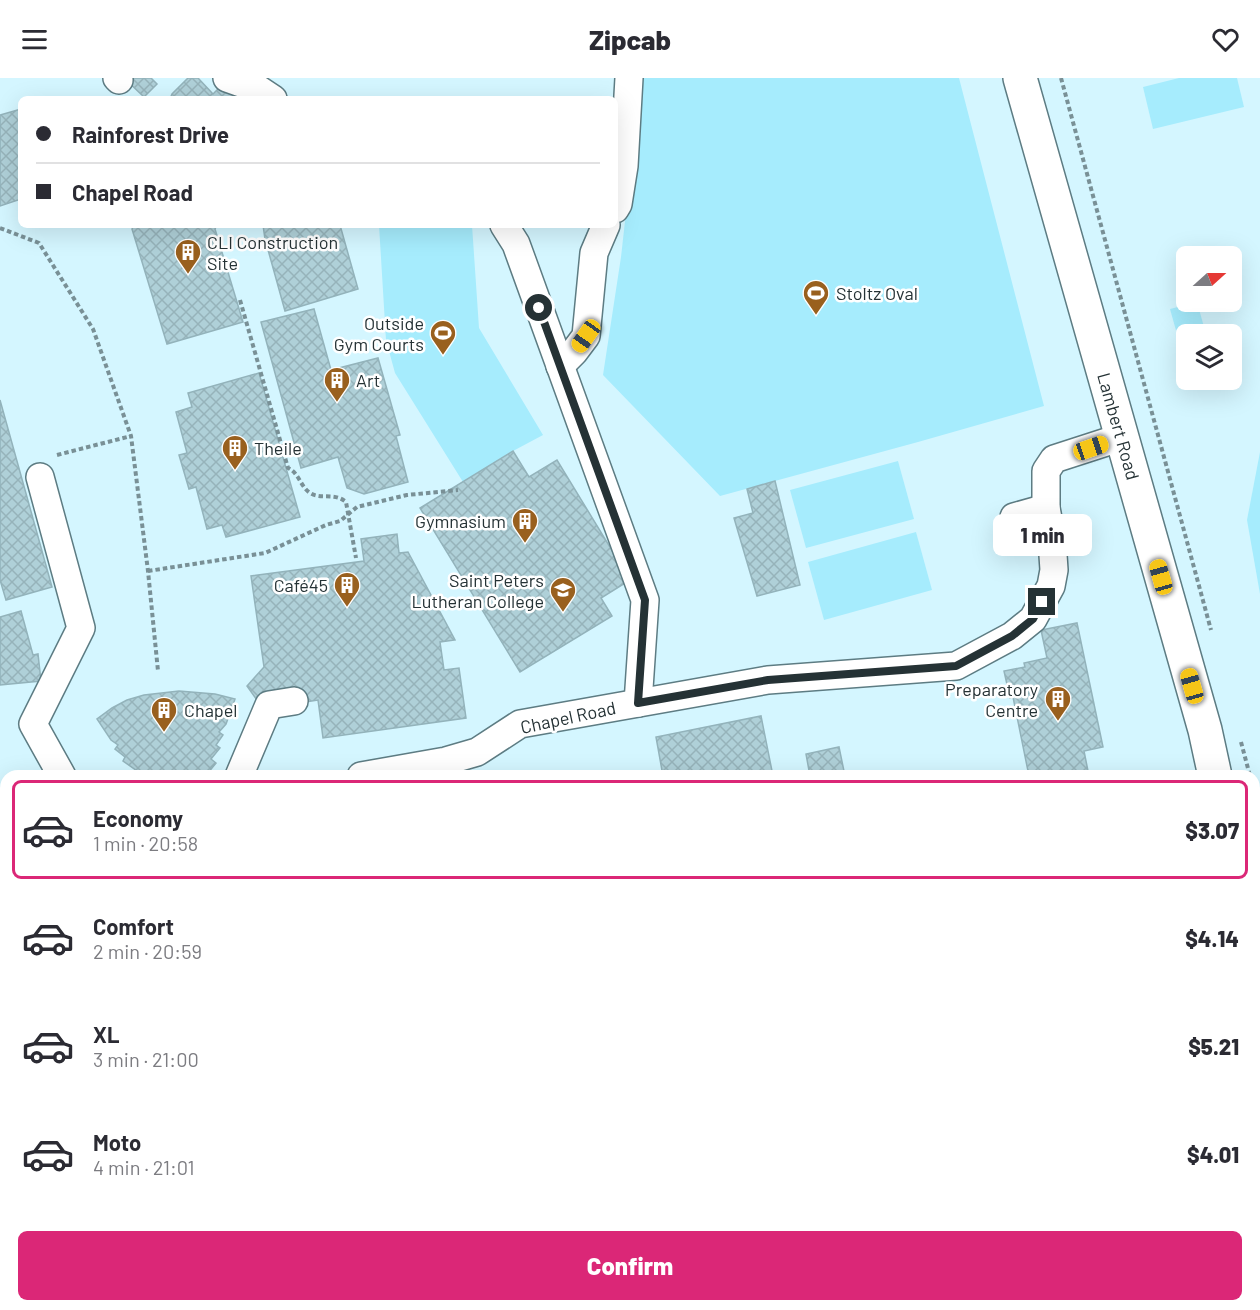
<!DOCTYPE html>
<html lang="en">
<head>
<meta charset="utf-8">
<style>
  body { margin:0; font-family:Barlow,sans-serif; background:#f7f7f7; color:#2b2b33; height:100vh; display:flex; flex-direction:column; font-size:22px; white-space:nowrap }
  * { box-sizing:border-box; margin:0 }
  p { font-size:20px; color:#7c7c81 }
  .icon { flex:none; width:33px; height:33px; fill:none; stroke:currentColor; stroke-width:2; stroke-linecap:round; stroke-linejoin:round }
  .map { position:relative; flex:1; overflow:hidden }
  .sheet { position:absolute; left:0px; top:692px; width:1260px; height:542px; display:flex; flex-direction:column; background:#fff; border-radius:18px 18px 0 0; box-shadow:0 6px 24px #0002 }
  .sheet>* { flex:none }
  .banner { position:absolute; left:18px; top:18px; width:600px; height:132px; border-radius:9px; box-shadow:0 6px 24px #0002; display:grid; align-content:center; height:132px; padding:0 18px; background:#fff }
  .needle { width:39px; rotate:69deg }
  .fabs { position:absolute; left:1176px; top:168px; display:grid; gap:12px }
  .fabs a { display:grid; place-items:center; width:66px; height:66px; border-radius:9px; background:#fff; box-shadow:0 6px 24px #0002; font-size:30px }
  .end { position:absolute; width:27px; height:27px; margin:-14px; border:8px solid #253235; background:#fff; box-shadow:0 0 0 3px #fff }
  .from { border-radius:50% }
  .bubble { position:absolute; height:42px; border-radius:9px; background:#fff; box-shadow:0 6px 24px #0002; font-size:20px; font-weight:800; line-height:42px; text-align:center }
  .car { position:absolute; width:18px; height:36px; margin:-18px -9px; border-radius:8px; box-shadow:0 0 4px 2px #0007; background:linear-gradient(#f5c518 24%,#345 0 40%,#f5c518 0 76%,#345 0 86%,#f5c518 0) }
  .banner b { display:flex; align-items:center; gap:21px; height:57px; font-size:22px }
  .banner b+b { border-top:2px solid #e1e1e2 }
  .banner i { width:15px; height:15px; background:#2b2b33 }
  ul { padding:10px 0 0; list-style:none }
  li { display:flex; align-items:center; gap:18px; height:99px; margin:0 12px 9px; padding:0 6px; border:3px solid transparent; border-radius:9px }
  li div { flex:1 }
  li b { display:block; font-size:22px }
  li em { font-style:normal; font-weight:800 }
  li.selected { border-color:#db2777 }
  li>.icon { width:54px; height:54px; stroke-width:1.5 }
  .primary-button { display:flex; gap:12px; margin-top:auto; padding:12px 18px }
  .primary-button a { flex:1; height:69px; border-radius:9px; background:#db2777; color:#fff; font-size:24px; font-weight:800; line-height:69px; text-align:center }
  header { display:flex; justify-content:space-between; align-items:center; height:78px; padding:0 18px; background:#fff; font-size:27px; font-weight:800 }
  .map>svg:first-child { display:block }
</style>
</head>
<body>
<header><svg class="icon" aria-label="menu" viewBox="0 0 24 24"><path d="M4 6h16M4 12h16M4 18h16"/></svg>Zipcab<svg class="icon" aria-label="heart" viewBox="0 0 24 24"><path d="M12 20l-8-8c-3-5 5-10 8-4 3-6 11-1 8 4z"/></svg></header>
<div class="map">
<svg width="1260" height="1232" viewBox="0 0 1260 1232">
  <defs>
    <pattern id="building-cross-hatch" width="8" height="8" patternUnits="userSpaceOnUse" patternTransform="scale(1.5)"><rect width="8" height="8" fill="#afd0d8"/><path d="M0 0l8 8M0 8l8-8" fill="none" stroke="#96b3ba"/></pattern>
  </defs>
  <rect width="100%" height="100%" fill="#d4f6ff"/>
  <g fill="#a6ecfd">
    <path d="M641,0h318l85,328 -126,36 -198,54 -117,-121 18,-118z"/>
    <path d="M1179,0h58l7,29 -91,22 -10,-42z"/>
    <path d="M379,147h93l7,103 64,107 -30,16 -50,31 -68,-109 -9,-33z"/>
    <path d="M1197,224l9,32h-20v32l-16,-57z"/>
    <path d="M1260,374v142l-13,-74z"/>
    <path d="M898,383l16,58 -108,29 -16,-58z"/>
    <path d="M916,454l16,58 -108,30 -16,-58z"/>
  </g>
  <g fill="url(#building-cross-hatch)" stroke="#93b3bb" stroke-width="1.5">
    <path d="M124,0h27l6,6 -13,13z"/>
    <path d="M188,0h10l15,16 10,-10 14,15h-67l2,-5z"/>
    <path d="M21,31v90l-21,7v-91z"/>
    <path d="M134,147h83l-2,4 28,93 -76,22 -35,-115z"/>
    <path d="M263,147h77l18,64 -73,22 -20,-72z"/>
    <path d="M314,231l17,61 47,-12 22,77 -4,1 12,46 -44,12 -17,-6 -9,-31 -37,11 -40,-146z"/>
    <path d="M259,295l41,144 -74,20 -4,-12 -15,4 -11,-42 -7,2 -10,-34 8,-2 -11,-41 16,-5 -4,-14z"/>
    <path d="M0,322l52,187 -46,13 -6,-20z"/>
    <path d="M513,373l16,26 28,-17 73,120 -29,18 11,18 -92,56 -100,-164z"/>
    <path d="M775,403l25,104 -43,11 -23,-78 19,-5 -6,-24z"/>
    <path d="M397,456l2,19 9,-1 47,88 -15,2 4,28 15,-2 7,50 -143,20 -5,-38 -19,3h-40l-12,-17 17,-19 -13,-91 113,-15 -3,-22z"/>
    <path d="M21,533l12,44 5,-1 3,27 -41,4v-68z"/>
    <path d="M1077,545l26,124 -19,4 5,25h-60l-16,-79 -3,1 -6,-27 21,-4 -1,-4 23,-5 -6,-28z"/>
    <path d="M179,613l36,3 20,5 -9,25 -7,8 4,3 -7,10 4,3 -9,11 5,4 -9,11 2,2h-76l4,-5 -14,-10 2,-4 -10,-8 3,-4 -7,-5 -14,-21 15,-11 15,-8 17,-5z"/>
    <path d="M761,638l12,60h-110l-7,-39z"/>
    <path d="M839,669l6,29h-35l-4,-22z"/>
    <path d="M0,866l6,3v66l-6,-3z"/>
    <path d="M188,1227h133l1,5h-133z"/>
    <path d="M437,1227h16l1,5h-42z"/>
    <path d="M626,1227h26l1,5h-52z"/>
    <path d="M745,1227h31l1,5h-43l-1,-2z"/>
    <path d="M792,1227h67l1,5h-67z"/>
    <path d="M874,1227h69l1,5h-69z"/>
    <path d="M957,1227h72l1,1 -18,4h-54z"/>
    <path d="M1048,1227h26l-25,5z"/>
  </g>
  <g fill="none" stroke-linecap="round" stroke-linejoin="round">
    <g stroke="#5d7c83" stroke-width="30">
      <g id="minor">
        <path d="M117,0l2,2"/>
        <path d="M227,0l31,11 15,10"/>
        <path d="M615,131l3,-5 6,-38 5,-88"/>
        <path d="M504,147l12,19 129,356 -7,103"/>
        <path d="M560,288l14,-14 12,-16 8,-83 12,-28"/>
        <path d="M40,399l41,151 -48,96 29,52"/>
        <path d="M1014,439l32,-9"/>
        <path d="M239,698l30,-71 25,-4"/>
        <path d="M361,698l85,-15 31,-9 43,-28 248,-44 188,-14 56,-30 21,-17 18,-33 3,-16 -2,-30 -6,-32v-37l8,-12 68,-22"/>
        <path d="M113,1227l1,5"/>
        <path d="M517,1227l1,5"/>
      </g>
    </g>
    <g stroke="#5d7c83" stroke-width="36">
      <g id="major">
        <path id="s1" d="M1020,0l185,652 10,46"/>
        <path d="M1254,931l6,42"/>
      </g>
    </g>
    <g stroke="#799096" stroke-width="4" stroke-dasharray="4.5 3" stroke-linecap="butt">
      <path d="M1061,0l150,552"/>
      <path d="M0,150l39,15 54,86 38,107 17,135 10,100"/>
      <path d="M240,222l48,168c11,5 12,18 22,25 11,7 24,-1 36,9l10,56"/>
      <path d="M57,377l74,-19"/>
      <path d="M148,493l117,-18 61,-28 14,-4 17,-14 50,-12 51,-5"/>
      <path d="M1241,664l9,34"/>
      <path d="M1254,711l6,18"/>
      <path d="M1254,804l6,7"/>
      <path d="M1258,1224l2,8"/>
    </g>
    <use href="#minor" stroke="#fff" stroke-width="27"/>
    <use href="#major" stroke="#fff" stroke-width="33"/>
  </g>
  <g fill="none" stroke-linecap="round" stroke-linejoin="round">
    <path stroke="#253235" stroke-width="8" d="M539,230l106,292 -7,103 130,-23 188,-14 56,-30 21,-17 9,-17"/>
  </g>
  <defs>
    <g id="building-pin" transform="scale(1.35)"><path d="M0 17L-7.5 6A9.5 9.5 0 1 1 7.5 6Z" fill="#99601e" stroke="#fff"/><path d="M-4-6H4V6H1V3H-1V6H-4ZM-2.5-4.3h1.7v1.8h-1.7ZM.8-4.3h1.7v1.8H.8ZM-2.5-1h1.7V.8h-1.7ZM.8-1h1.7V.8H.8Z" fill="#fff"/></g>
    <g id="stadium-pin" transform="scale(1.35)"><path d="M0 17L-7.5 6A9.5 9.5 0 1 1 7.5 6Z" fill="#99601e" stroke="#fff"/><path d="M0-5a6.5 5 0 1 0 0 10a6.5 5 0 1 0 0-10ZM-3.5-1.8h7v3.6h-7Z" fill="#fff"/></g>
    <g id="school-pin" transform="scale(1.35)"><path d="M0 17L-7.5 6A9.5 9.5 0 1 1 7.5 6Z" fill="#99601e" stroke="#fff"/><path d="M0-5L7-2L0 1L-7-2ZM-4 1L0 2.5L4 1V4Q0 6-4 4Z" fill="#fff"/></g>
  </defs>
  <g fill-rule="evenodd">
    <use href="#building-pin" x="188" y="174"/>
    <use href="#stadium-pin" x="816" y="215"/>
    <use href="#stadium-pin" x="443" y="255"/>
    <use href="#building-pin" x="337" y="302"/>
    <use href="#building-pin" x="235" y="370"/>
    <use href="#building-pin" x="525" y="443"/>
    <use href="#building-pin" x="347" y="507"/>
    <use href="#school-pin" x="563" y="512"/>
    <use href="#building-pin" x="1058" y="621"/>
    <use href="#building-pin" x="164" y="632"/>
  </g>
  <g text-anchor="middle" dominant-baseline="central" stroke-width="5" stroke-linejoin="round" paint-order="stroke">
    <g font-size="18" fill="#253235" stroke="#fff" text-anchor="start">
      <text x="207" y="164">CLI Construction<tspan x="207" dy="21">Site</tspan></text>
      <text x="836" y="215">Stoltz Oval</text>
      <text x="424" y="245" text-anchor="end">Outside<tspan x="424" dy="21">Gym Courts</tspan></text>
      <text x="356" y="302">Art</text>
      <text x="254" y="370">Theile</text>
      <text x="506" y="443" text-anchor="end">Gymnasium</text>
      <text x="544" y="502" text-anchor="end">Saint Peters<tspan x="544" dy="21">Lutheran College</tspan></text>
      <text x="328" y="507" text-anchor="end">Café45</text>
      <text x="1038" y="611" text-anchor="end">Preparatory<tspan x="1038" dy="21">Centre</tspan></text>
      <text x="184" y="632">Chapel</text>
    </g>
    <g font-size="18" fill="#253235" stroke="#fff">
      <text stroke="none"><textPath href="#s1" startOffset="362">Lambert Road</textPath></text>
      <text transform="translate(568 639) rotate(-12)">Chapel Road</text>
    </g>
  </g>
</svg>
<div class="fabs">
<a><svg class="needle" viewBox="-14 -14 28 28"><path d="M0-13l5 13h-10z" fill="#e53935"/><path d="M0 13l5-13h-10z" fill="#7c7c81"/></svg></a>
<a><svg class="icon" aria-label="layers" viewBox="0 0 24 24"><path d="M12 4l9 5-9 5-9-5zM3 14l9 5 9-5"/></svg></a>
</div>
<i class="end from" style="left:539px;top:230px"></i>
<i class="end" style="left:1042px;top:524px"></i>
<div class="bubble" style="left:993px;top:436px;width:99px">1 min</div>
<i class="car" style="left:586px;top:258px;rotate:215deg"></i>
<i class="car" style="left:1091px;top:370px;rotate:71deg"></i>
<i class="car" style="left:1161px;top:499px;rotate:344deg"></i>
<i class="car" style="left:1192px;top:608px;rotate:344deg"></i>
<div class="banner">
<b><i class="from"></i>Rainforest Drive</b>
<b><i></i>Chapel Road</b>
</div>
<section class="sheet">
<ul>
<li class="selected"><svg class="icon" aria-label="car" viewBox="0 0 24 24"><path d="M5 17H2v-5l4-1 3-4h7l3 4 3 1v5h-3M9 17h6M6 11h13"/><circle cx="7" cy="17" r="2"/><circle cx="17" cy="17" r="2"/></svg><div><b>Economy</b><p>1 min · 20:58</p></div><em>$3.07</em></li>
<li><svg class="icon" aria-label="car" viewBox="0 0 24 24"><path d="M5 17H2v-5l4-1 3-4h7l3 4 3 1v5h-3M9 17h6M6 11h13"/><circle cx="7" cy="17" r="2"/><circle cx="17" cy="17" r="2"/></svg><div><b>Comfort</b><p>2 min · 20:59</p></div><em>$4.14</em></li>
<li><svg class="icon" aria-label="car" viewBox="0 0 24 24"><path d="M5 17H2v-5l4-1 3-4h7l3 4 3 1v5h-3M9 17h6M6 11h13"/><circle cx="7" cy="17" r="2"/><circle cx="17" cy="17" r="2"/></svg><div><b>XL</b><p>3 min · 21:00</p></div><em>$5.21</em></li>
<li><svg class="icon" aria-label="car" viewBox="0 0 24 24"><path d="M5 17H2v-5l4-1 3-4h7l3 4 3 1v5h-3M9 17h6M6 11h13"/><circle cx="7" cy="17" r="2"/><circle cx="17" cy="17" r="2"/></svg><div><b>Moto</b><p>4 min · 21:01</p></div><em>$4.01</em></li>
</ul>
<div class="primary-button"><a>Confirm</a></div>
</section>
</div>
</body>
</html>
